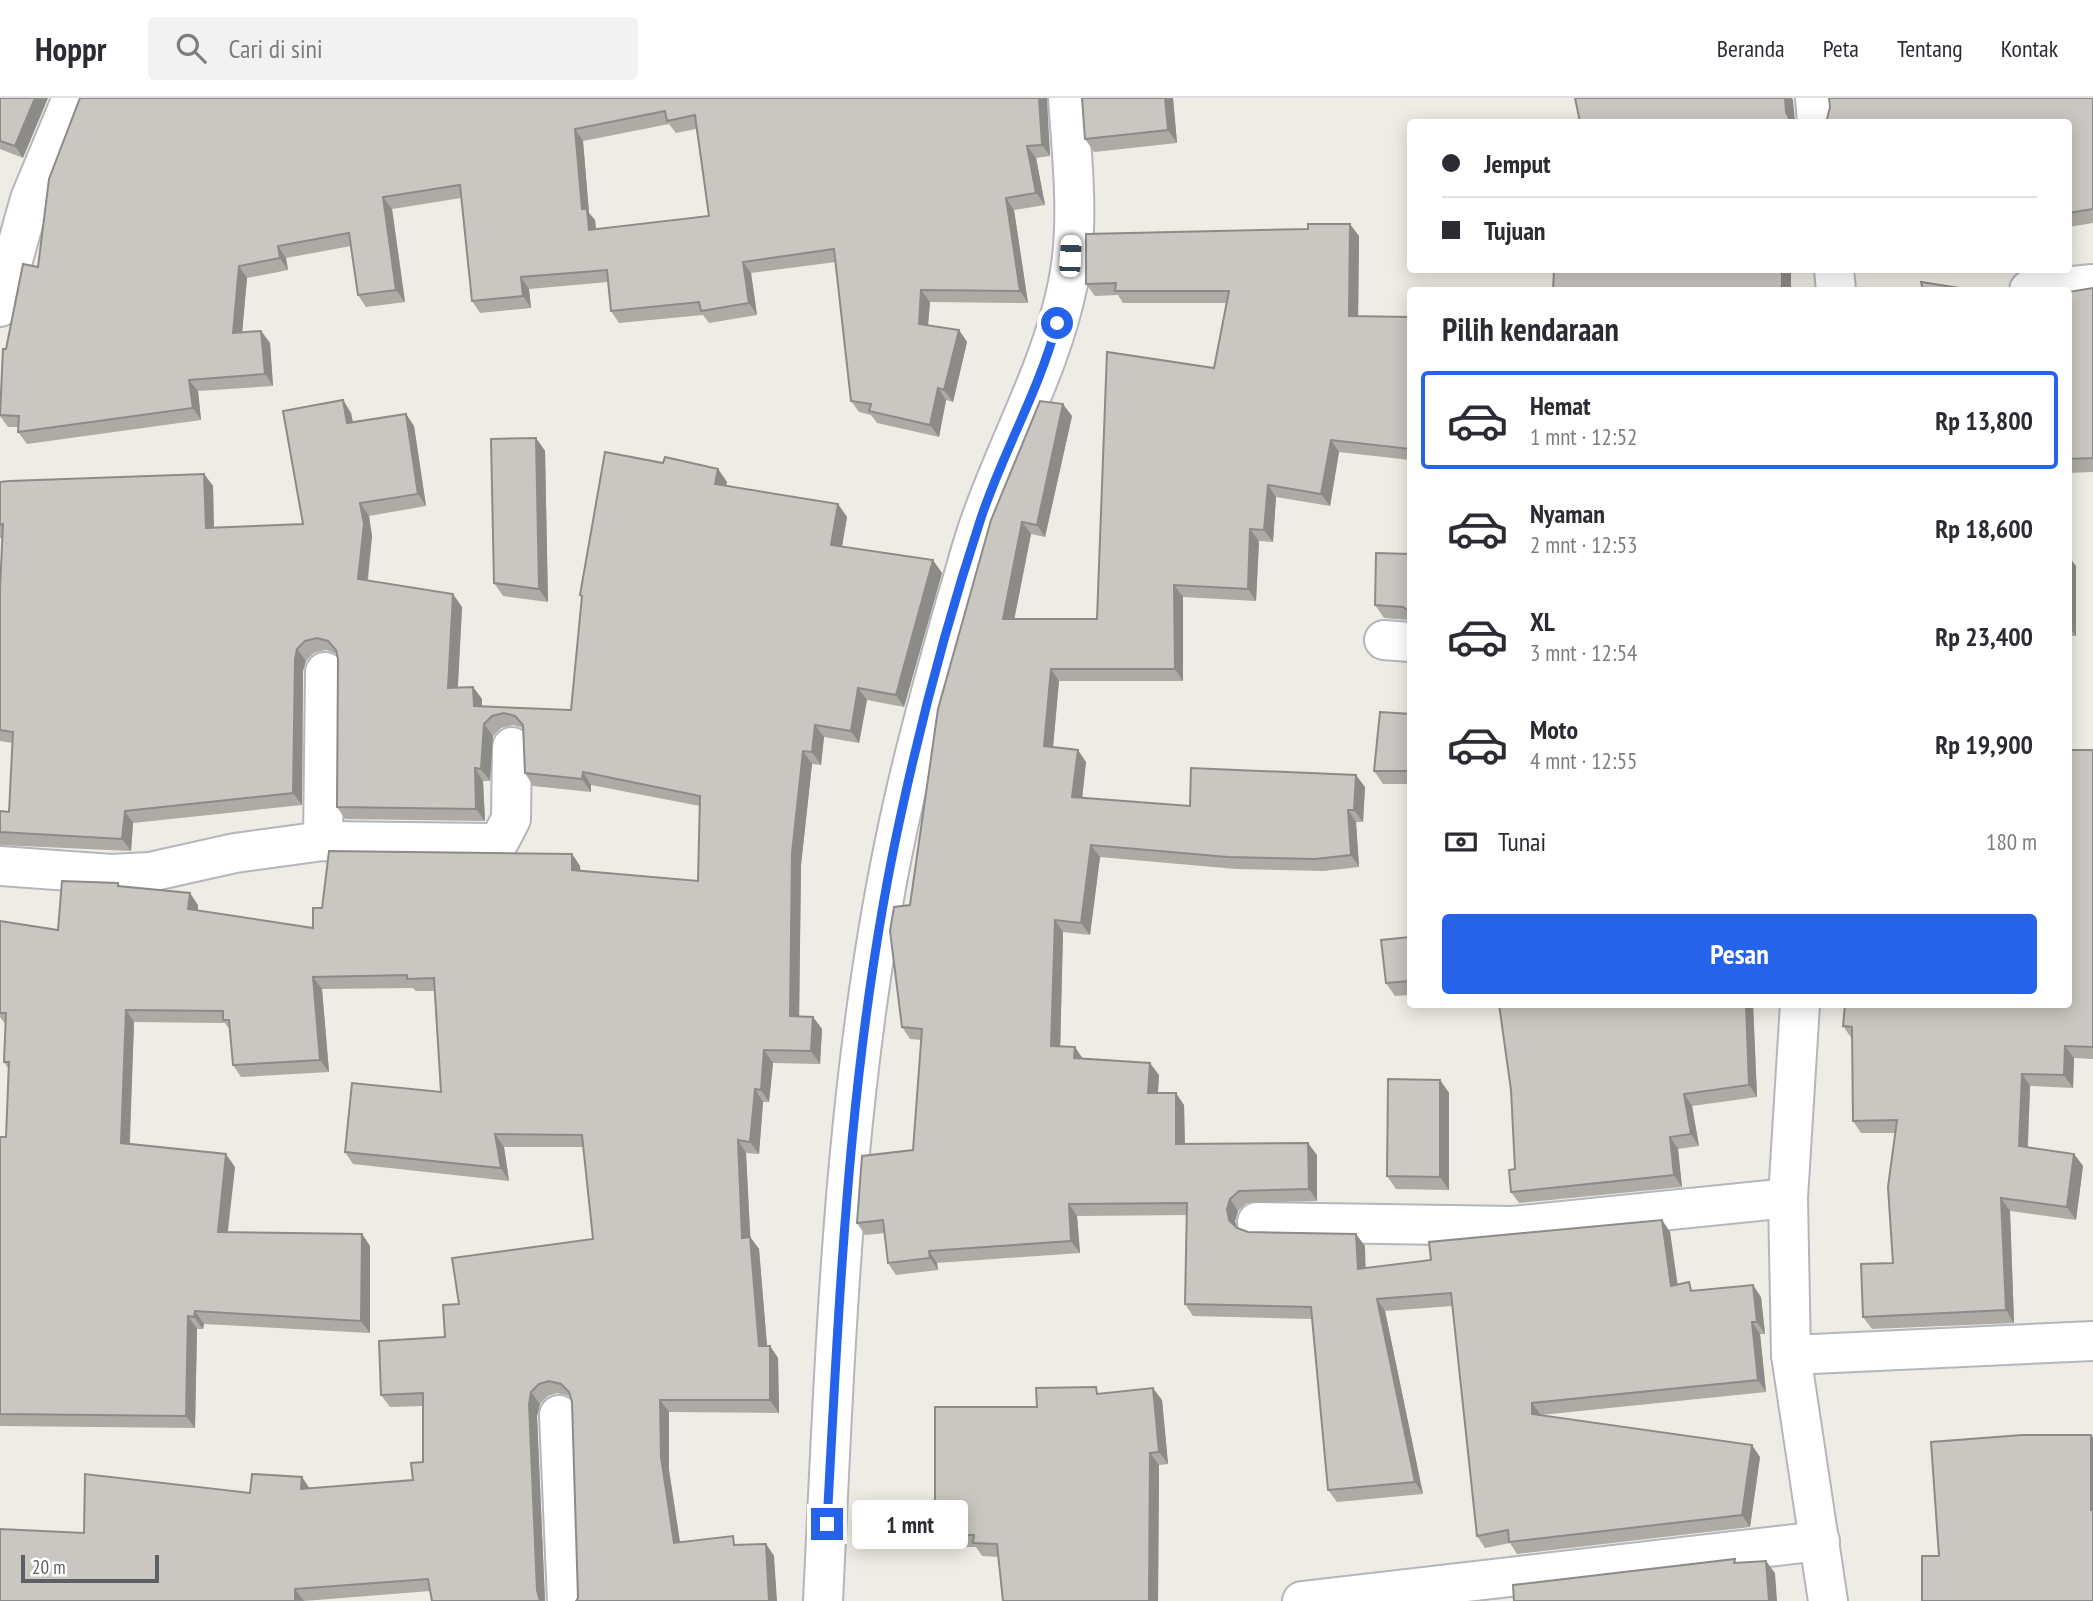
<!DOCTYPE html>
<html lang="id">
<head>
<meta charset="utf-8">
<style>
  body { margin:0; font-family:"PT Sans Narrow",sans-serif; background:#f2f2f3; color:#2b2b33; height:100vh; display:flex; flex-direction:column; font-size:26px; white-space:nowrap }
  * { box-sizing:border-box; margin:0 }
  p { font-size:23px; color:#7c7c81 }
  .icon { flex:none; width:38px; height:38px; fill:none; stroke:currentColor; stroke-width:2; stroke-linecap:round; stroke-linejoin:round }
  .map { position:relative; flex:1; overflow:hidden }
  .sheet { position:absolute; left:1407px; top:189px; width:665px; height:721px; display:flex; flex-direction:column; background:#fff; border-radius:7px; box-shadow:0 4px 18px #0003 }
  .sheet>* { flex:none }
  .top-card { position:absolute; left:1407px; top:21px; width:665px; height:154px; border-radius:7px; box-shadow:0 4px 18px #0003; display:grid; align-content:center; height:154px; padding:0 35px; background:#fff }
  .scale { position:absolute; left:21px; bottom:18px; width:138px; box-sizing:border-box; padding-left:7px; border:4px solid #5c5f64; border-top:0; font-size:19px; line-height:24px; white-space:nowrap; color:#5c5f64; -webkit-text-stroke:5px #fff; paint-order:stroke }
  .end { position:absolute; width:32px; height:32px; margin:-16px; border:9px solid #2563eb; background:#fff; box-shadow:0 0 0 4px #fff }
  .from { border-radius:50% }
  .bubble { position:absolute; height:49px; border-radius:7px; background:#fff; box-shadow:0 4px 18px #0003; font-size:23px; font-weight:600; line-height:49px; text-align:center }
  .car { position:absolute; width:21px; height:42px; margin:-21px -10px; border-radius:9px; box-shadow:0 0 5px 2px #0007; background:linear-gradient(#fff 24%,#345 0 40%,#fff 0 76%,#345 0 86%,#fff 0) }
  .top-card b { display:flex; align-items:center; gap:24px; height:66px; font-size:26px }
  .top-card b+b { border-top:2px solid #e1e1e2 }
  .top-card i { width:18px; height:18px; background:#2b2b33 }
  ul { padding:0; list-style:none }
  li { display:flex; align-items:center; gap:21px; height:98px; margin:0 14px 10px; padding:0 21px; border:4px solid transparent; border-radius:7px }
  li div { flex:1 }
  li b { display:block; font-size:26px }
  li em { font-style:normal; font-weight:600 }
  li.current { border-color:#2563eb }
  li>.icon { width:63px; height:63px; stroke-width:1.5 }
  h2 { padding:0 35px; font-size:32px; line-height:84px }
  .pay { display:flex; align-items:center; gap:18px; height:77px; padding:0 35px; font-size:26px }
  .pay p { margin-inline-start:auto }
  .action { display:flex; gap:14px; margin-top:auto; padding:14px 35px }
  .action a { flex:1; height:80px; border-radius:7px; background:#2563eb; color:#fff; font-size:28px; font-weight:600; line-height:80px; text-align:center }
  header { display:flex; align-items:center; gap:42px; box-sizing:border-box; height:98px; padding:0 35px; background:#fff; border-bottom:2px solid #e1e1e2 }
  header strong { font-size:33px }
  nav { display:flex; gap:38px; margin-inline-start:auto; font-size:24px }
  .search { width:490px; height:63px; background:#f2f2f3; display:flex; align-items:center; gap:18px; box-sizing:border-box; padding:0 24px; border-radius:7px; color:#7c7c81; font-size:26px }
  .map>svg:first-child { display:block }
</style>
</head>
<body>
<header>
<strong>Hoppr</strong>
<div class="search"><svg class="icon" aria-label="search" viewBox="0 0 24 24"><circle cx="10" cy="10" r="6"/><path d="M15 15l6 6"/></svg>Cari di sini</div>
<nav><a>Beranda</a><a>Peta</a><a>Tentang</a><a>Kontak</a></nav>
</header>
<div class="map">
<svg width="2093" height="1503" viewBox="0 0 2093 1503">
  <rect width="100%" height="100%" fill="#eeece4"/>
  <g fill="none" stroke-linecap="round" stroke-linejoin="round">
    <g stroke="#b4b6bb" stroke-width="42">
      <g id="minor">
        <path d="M1815,0l2,24"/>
        <path d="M1834,172l2,20"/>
        <path d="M2029,192l64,-6"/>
        <path d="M0,209l30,-108 42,-101"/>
        <path d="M1384,542l26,2"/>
        <path d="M323,743l2,-169"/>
        <path d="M0,768l111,8 39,-2 85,-19 88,-12 166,2 11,-3 11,-21 1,-72"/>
        <path d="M1800,906l-12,194 3,157 37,246"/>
        <path d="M1257,1124l256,4 275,-28"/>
        <path d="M1791,1257l302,-14"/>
        <path d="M559,1317l8,186"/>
        <path d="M823,1503c13,-266 21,-536 80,-797 15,-68 34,-135 53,-202 9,-29 16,-60 27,-88 28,-78 69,-150 85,-231 12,-58 4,-126 0,-185"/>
        <path d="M1302,1503l518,-60"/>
      </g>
    </g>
    <use href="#minor" stroke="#fff" stroke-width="38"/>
  </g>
  <g fill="#aeaaa6" fill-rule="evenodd">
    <path d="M0,0l23,60 -23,-9z"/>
    <path d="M80,0l966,2 4,56 -14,2 9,47 -31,5 14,93 -98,-1 -2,24 31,4 8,12 -14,60 -7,-2 -7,37 -62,-14 -6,-8 -12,-3 -8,-11 -15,-139 -85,11 6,42 -48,8 -6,-8 -84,8 -8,-12 -3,-29 -79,7 2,19 -51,5 -8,-12 -11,-103 -69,11 13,93 -39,5 -8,-12 -7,-49 -65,12 2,12 -41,8 -5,55 19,-2 9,12 3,43 -75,5 3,29 -174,24 -9,-12 1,-5h-11l-8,-11 6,-67 32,-82zM669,26l7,9 20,-4 13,87 -113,13 -1,-9 -6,-7 -6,-72z"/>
    <path d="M1082,0h91l4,45 -83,9 -9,-13z"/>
    <path d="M2093,0v125l-25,4v-105z"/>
    <path d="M1359,138l-1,80 52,1v143l-71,-8 -9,54 -54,-9 -3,45 -14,-1 -3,60 -73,-4v84h-124l-6,66 33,15 -4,36 108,8 175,-19 -2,35h-7l3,45 -36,4 -87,-2 -136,-12 -10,78 -27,-3 -3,114 23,13 76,16 -1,18 26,12 1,39 132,11v46l-70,2 -9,8 -3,10 2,7 11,4 117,14v22l66,-8 231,-40 8,12 8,53 17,6 66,6 4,37h-5l6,58 -225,23 219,42 -10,70 -233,27 -7,-11 -25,5 -8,-12 -25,-230 -67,5 38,183 -86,8 -9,-12 -16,-171 -119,-3 -8,-12 2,-89 -110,1 3,37 -143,10 1,7 -42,5 -8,-12 -3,-30 -20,2 -8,-12 56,-73 8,-110 -11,-1 -8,-12 8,-122 28,-196 134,-293 -27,121 -14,-3 -17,85h83l117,-251 13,-65h-104l-5,-8 -23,1 -9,-12z"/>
    <path d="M2093,190v184l-25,1v-181z"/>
    <path d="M343,302l8,13 2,9 53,-8 8,12 12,80 -57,10 3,20 -4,45 94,26 -4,80h15l9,12v8l89,3 11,-111 -2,-4 83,-132 55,6 9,13 -1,4 112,18 9,13 -5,30 100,26 -38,134 -37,-7 -8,43 -35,-6 -3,28 -9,-1 -11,101 -2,151 14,1 9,12 -2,35 -47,-1 -4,39h-6l-4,52 -13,-1 4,84 9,12 8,97h3l8,12 1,55 -110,-1v58l11,72 59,3 27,-1 8,12 -196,42 -6,-196 -2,-6 -13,-3 -9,3 -8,8 -3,12 8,185h-113l-2,-10 -126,10h-304l84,-68 166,-40 163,-13 10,-18v-56l-33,1 -9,-12 64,-58 14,-33 134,-65 -10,-92h-79l5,34 -156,-17 -8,-12 96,-60 -7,-101h-18l-3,-3 -91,1 7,83 -88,5 -8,-12 -3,-35 -5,-7 -91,-1 -4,122 105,23 -7,65 134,2 8,12v87l-166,-9 -1,5h-6l-2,99 -195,-2v-289h6l2,-69 -4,-6 2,-37 -6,-8v-96l58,9 60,-47 3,3 77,19v6l115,17 9,-20 250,-54 8,12v5l118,10 2,-75 -109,-21v7l-58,-6 -8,-13 -2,-45 -10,-3 -12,3 -8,8 -3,45h-7l2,40 -140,-2 -8,-12 1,-148 -1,-5 -11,-4 -12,3 -8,8 -3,10 -1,134 -169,18 -2,28 -131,-6v-34l9,1 4,-69 -13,-2v-152l3,-51h-3v-56l204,-8 9,12 1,41 89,-3z"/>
    <path d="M536,340l9,13 3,151 -45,-6 -9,-13z"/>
    <path d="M1410,456v66l-26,-2 -9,-13z"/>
    <path d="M2068,458l8,10v70h-8z"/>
    <path d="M1410,616v70h-27l-9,-13z"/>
    <path d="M2093,652v309l-19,-1 -1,30 -43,-2 -2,61 46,7 9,12 -7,54 -66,-9 4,112 -142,6 -9,-12 30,-54 2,-130h-34l-8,-12 -1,-82 -9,-13z"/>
    <path d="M1410,839v58l-15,1 -9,-13z"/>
    <path d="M1753,906l4,93 -65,9 7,40 -21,3 4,38 -163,16 -8,-11 4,-23 -4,-79z"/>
    <path d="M1440,982l9,13v97l-53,-1 -9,-13z"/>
    <path d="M1101,1295l61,7 6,64 -9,1 -1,136h-155l-5,-44 -16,-1 -6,-9h-32l-9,-12z"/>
  </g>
  <g fill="#8d8b87">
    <path d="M35,0h13l-25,60 -8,-12z"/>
    <path d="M1039,0h8l3,58 -8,-11z"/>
    <path d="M1165,0h8l4,45 -9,-13z"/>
    <path d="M1785,0h7l1,2 2,22h-4l-5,-10z"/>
    <path d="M575,31l8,12 6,72 6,7 2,21 -8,-11 -7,-21z"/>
    <path d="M1027,48l9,12 9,47 -9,-12z"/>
    <path d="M383,99l9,12 13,93 -9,-12z"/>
    <path d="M1006,100l8,12 14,93 -8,-12z"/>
    <path d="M1350,126l9,12 -1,92 -9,-12z"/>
    <path d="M278,148l8,12 2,12 -8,-12z"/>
    <path d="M743,164l8,11 6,42 -8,-12z"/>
    <path d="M239,168l8,12 -6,67 -8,-12z"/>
    <rect x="1782" y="172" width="9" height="20"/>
    <path d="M521,179l8,12 2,19 -8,-12z"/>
    <path d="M921,192l9,12 -3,34 -8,-12z"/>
    <path d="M959,232l8,12 -14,60 -9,-12z"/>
    <path d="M261,233l9,12 3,43 -8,-12z"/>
    <path d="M189,282l9,11 3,29 -8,-12z"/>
    <path d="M938,290l8,12 -7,37 -9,-12z"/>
    <path d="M343,302l8,13 4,22 -8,-12z"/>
    <path d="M1063,306l9,12 -27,121 -8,-12z"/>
    <path d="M406,316l8,12 12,80 -8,-12z"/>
    <path d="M536,340l9,13 3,151 -9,-13z"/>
    <path d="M1331,342l8,12 -9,54 -9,-12z"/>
    <path d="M718,371l9,13 -4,15 -8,-13z"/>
    <path d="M204,376l9,12 1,54 -8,-12z"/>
    <path d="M1268,387l8,12 -3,45 -9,-12z"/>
    <path d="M360,405l9,13 3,20 -6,56 -8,-13z"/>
    <path d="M838,406l9,13 -7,40 -9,-12z"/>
    <path d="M1022,424l9,12 -19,97 -9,-12z"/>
    <path d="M1250,431l9,12 -3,60 -8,-12z"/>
    <path d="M2068,458l8,10v70l-8,-10z"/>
    <path d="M933,462l9,13 -38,134 -8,-12z"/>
    <path d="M1174,487l9,12v84l-8,-12z"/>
    <path d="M453,496l9,13 -5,93 -9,-12z"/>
    <path d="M297,551l9,12 -3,10 -1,134 -9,-12 2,-134z"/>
    <path d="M1051,571l8,12 -7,77 -8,-12z"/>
    <path d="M473,589l9,12v20l-8,-13z"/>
    <path d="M858,590l9,12 -8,43 -8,-12z"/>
    <path d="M484,626l9,12 -3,45 -9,-12z"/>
    <path d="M815,627l9,12 -3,28 -9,-13z"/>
    <path d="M1078,652l8,12 -5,47 -9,-12z"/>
    <path d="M803,653l9,13 -11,101 -2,163 -9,-12 2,-163z"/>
    <path d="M475,670l8,13 2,40 -9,-12z"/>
    <path d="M583,674l8,13v7l-9,-13z"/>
    <path d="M1356,677l9,12 -2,35 -9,-12z"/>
    <path d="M1348,712l8,12 3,45 -8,-12z"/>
    <path d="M125,713l8,12 -2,28 -9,-12z"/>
    <path d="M1091,747l9,12 -10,78 -9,-12z"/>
    <path d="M572,756l8,12 1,17 -9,-13z"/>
    <path d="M190,795l8,12 -1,17 -9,-13z"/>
    <path d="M1055,822l8,12 -3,126 -9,-12z"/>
    <path d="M313,879l9,12 7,83 -9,-12z"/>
    <path d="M1746,906h7l4,93 -8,-12z"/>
    <path d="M126,912l8,12 -5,134 -8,-13z"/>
    <path d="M813,919l9,12 -2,35 -9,-13z"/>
    <path d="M2065,948l9,12 -1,30 -9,-13z"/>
    <path d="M1075,949l8,12 -9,-1z"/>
    <path d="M764,952l9,13 -4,39 -8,-12z"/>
    <path d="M1150,965l9,12 -2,30 -9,-12z"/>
    <path d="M2022,976l8,12 -3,73 -8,-13z"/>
    <path d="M1440,982l9,13v97l-9,-13z"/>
    <path d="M755,991l8,13 -4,52 -9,-12z"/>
    <path d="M1176,995l8,12 1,51 -9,-12z"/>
    <path d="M1684,996l8,12 7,40 -8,-12z"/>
    <path d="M495,1036l9,13 5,34 -8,-13z"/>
    <path d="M1670,1039l8,12 4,38 -8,-12z"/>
    <path d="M738,1042l8,13 5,97 -9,-12z"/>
    <path d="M1308,1045l9,12v46l-8,-12z"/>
    <path d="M226,1056l9,13 -9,77 -8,-12z"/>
    <path d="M2074,1056l9,12 -7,54 -9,-13z"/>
    <path d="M2001,1100l9,13 4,112 -8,-13z"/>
    <path d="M1230,1101l8,12 -3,10 3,11 -9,-12 -2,-11z"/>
    <path d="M1069,1106l8,12 3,37 -9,-12z"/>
    <path d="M1662,1122l8,12 9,66 -8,-12z"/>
    <path d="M362,1136l8,12v87l-9,-12z"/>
    <path d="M1356,1136l9,12 1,35 -8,-12z"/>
    <path d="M750,1139l9,12 9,109 -9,-12z"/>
    <path d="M929,1153l8,12 1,7 -8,-12z"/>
    <path d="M1753,1187l8,12 4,37 -8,-12z"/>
    <path d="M1377,1201l8,12 38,183 -8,-12z"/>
    <path d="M195,1213l9,13 -1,5 -9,-12z"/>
    <path d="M188,1218l9,13 -2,99 -9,-12z"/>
    <path d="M1752,1224l8,12 6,58 -8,-12z"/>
    <path d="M770,1248l8,12 1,55 -9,-13z"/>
    <path d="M1153,1290l9,12 6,64 -9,-12z"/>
    <path d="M531,1294l9,12 -3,12 8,185h-5l-3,-11 -8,-186z"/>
    <path d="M660,1302l9,12v58l13,86 -8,-13 -13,-86z"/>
    <path d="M1532,1305l9,12 -9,-1z"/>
    <path d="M2091,1337l2,2v76l-2,-3z"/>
    <path d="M1752,1347l8,12 -10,70 -8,-12z"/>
    <path d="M1150,1355l9,12 -1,136h-9z"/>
    <path d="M302,1379l8,12h-9z"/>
    <path d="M766,1446l8,12 3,45h-8z"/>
    <path d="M1766,1463l9,12 2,28h-8z"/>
    <path d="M295,1491l9,12h-9z"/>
  </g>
  <g fill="#cac6c1" stroke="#8d8b87" stroke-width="2" fill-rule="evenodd">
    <path d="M0,0h35l-20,48 -15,-5z"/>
    <path d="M80,0h959l3,47 -15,1 9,47 -30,5 14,93 -99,-1 -2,34 40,6 -15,60 -6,-2 -8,37 -61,-14 2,-7 -20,-3 -17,-152 -91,13 6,41 -48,8 -2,-9 -88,9 -4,-41 -86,7 2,19 -51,5 -12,-116 -77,12 13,93 -38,5 -9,-62 -71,13 2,12 -41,8 -6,67 28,-2 4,43 -76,6 4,28 -175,24 1,-16 -19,-1 3,-66h3l17,-85 15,3 11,-88zM665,13l2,10 28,-6 14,101 -120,14 -2,-21h-5l-7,-80z"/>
    <path d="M1082,0h83l3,32 -83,9z"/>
    <path d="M1575,0h210l1,14 5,10h-211z"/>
    <path d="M1829,0h264v111l-25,4v-91h-244l3,-3 3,-12z"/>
    <path d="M1308,126h42l-1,92 61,1v132l-79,-9 -10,54 -53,-9 -4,45 -14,-1 -2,60 -74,-4 1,84h-124l-7,77 34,4 -6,47 118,9 1,-38 165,7 -2,35h-6l3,45 -36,4 -87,-2 -137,-12 -10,78 -26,-3 -4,126 24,1 -1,11 76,5 -2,30h28v51l132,-1 1,46 -70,2 -9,8 -3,10 2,11 8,8 11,4 108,2 2,35 73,-9 -2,-18 233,-22 9,66 18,-4 2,9 62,-6 4,37h-5l6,58 -226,23v11l220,31 -10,70 -233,27 -1,-12 -31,6 -26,-243 -74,6 38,183 -87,8 -17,-183 -126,-3 2,-101 -118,1 2,37 -142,10 1,7 -42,5 -5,-43 -26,3 5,-67 51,-6 9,-121 -20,-2 -12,-96 4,-24 16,-2 28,-196 53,-189 49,-119 23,3 -26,121 -15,-3 -19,97h94l10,-267 107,16 15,-77h-114l1,-8 -30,1v-50l222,-5z"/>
    <path d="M1554,172h228v20h-229z"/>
    <path d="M1921,184l51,8h-49z"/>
    <path d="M2093,190v170l-25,1v-167z"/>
    <path d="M343,302l4,23 59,-9 12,80 -58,9 4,21 -6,55 95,15 -5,94 25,-1 1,19 97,4 11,-114 -2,-1 25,-143 58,11 2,-6 53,12 -3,15 123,20 -7,41 102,15 -37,135 -38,-7 -7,43 -36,-6 -3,27 -9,-1 -11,102 -2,163 23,1 -2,34 -47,-1 -3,40 -6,-1 -5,53 -12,-2 4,98 8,-1 9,109h11v54h-110l1,57 13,86 59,-7 1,9 32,-1 3,57h-193l2,-3 -6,-196 -3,-10 -8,-8 -12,-3 -10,3 -8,8 -2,12 8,186 3,11h-108l-4,-22 -133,10v12h-295v-72l84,4 1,-59 165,19 2,-19 50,3 -1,12 112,-9 -2,-17 12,-1v-69l-42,2 -2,-54 66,-4 -2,-32 16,-1 -7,-46 141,-19 -11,-104 -87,-1 6,34 -156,-16 7,-69 89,9 -7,-114 -27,1v-4l-94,2 7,83 -87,5 -4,-45h-6v-9l-97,-1 -5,133 105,11 -8,78 144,2 -1,87 -166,-10 -1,6 -6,-1 -2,100 -186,-2v-277h6l3,-75h-5l2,-49h-6v-92l58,9 4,-49 56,2v3l72,7 -2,16 125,19v-20h9l7,-57 243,3v16l126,11 2,-85 -117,-24 -1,7 -57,-6 -2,-48 -8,-9 -11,-3 -12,3 -8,8 -3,45 -6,-1 1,41 -139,-2 1,-148 -2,-9 -8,-9 -11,-3 -12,3 -8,8 -2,10 -2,134 -168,18 -3,28 -122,-7v-21l9,1 4,-80 -13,-2v-141l3,-65 -3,1v-43l9,-1 195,-7 2,54 97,-4 -20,-113z"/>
    <path d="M536,340l3,151 -45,-6 -3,-144z"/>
    <path d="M1376,455l34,1v58l-7,-5 -28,-2z"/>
    <path d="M1380,614l30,2v57h-36z"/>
    <path d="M2068,652h25v297l-28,-1 -1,29 -42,-1 -3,72 55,8 -7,53 -66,-9 5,112 -143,7 -2,-53 32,-1 -5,-76 9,-67 -44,1 -1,-94 -9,-1 2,-22h223z"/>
    <path d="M1410,839v44l-24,2 -5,-43z"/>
    <path d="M1499,906h247l3,81 -65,9 7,40 -21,3 4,38 -163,17 -2,-22 6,-1 -4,-79z"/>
    <path d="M1388,981l52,1v97l-53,-1z"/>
    <path d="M1096,1289l1,7 56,-6 6,64 -9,1 -1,148h-146l-6,-57 -24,-1 1,-8h-39v-128h102l-1,-19z"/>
    <path d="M2022,1337h69v75h2v91h-171v-45h17l-8,-114z"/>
    <path d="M1735,1461l-1,4 32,-2 3,40h-255l-1,-16z"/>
  </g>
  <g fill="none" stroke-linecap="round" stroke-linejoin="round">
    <path stroke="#2563eb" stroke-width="9" d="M827,1426c13,-241 23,-483 76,-719 21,-96 47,-193 78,-287 22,-66 58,-127 76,-195"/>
  </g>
</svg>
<div class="scale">20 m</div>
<i class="end from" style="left:1057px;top:225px"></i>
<i class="end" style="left:827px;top:1426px"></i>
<div class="bubble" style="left:852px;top:1402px;width:116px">1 mnt</div>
<i class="car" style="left:1070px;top:158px;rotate:3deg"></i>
<div class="top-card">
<b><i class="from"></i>Jemput</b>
<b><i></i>Tujuan</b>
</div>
<section class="sheet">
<h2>Pilih kendaraan</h2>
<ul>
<li class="current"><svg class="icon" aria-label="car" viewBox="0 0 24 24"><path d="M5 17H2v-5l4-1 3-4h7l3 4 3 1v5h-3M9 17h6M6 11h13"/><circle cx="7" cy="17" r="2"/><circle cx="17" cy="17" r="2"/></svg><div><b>Hemat</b><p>1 mnt · 12:52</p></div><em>Rp 13,800</em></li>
<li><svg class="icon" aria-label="car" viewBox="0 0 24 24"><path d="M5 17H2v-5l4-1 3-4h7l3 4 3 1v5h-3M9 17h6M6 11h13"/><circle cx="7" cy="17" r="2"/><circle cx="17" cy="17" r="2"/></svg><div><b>Nyaman</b><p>2 mnt · 12:53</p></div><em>Rp 18,600</em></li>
<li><svg class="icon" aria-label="car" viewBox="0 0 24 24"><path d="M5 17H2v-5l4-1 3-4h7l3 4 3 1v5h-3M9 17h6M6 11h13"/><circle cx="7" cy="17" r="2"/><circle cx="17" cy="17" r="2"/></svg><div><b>XL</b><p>3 mnt · 12:54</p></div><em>Rp 23,400</em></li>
<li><svg class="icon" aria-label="car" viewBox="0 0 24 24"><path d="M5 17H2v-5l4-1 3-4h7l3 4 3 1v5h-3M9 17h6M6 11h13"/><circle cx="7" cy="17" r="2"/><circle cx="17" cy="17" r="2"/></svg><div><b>Moto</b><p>4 mnt · 12:55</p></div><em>Rp 19,900</em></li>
</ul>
<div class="pay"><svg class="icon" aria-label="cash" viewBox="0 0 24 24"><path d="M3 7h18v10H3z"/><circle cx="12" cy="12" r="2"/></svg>Tunai<p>180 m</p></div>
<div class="action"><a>Pesan</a></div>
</section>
</div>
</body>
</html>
